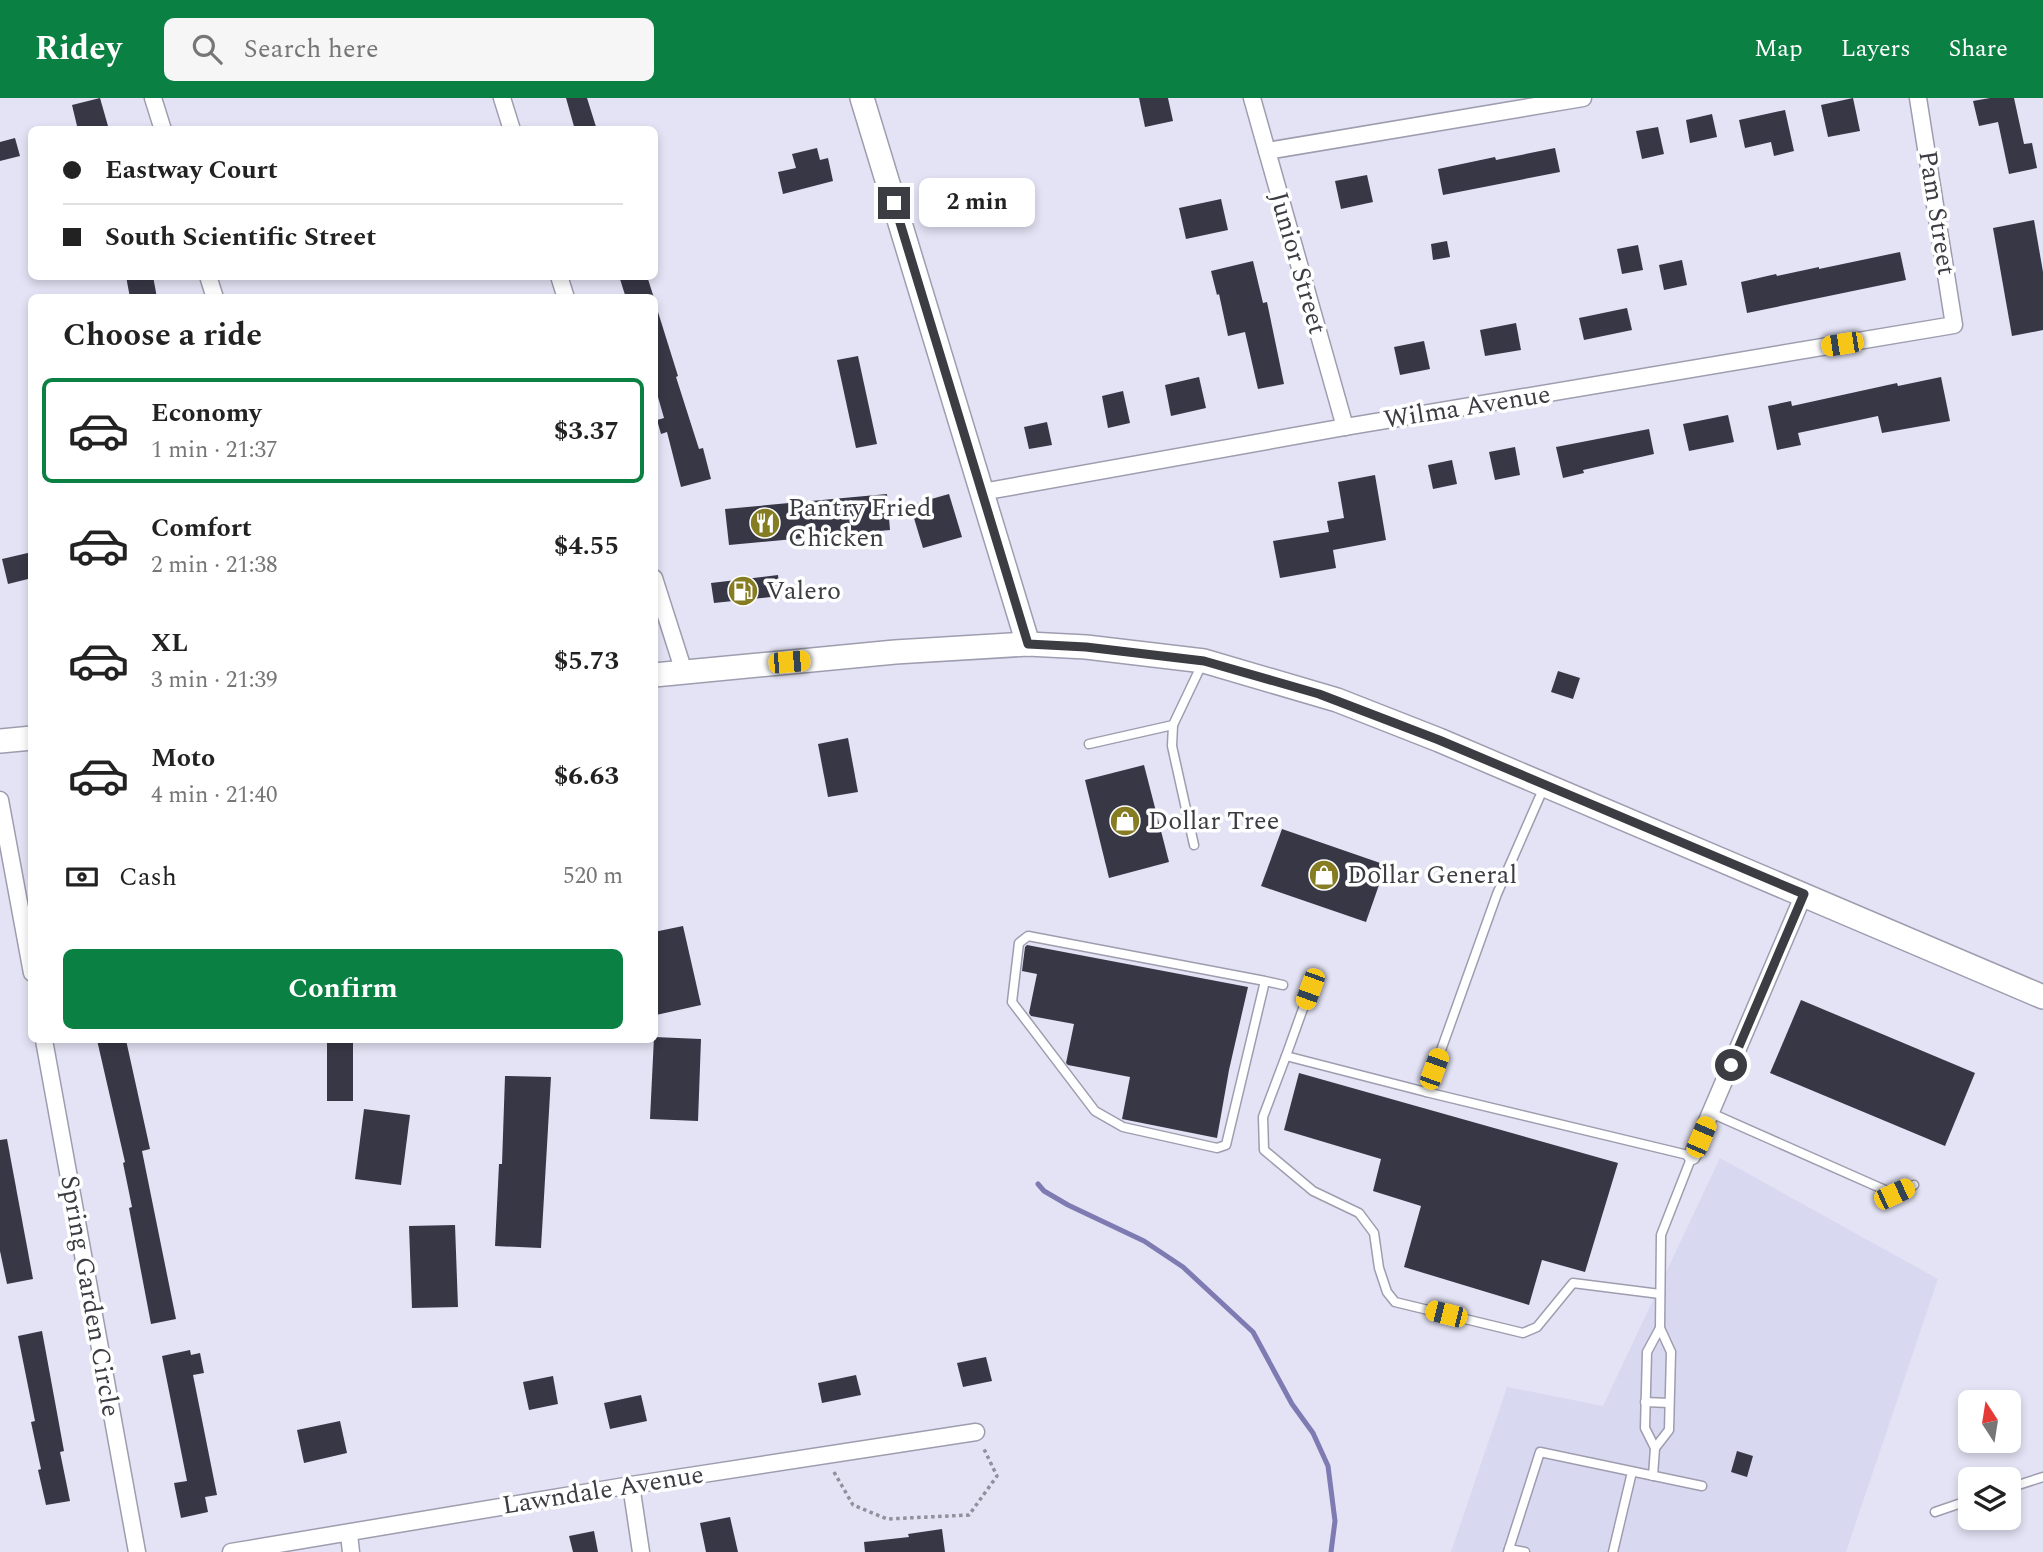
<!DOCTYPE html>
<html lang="en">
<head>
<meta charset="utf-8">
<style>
  body { margin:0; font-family:Spectral,serif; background:#f6f6f6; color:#222; height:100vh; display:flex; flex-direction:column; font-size:26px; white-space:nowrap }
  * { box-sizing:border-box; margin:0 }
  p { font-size:23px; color:#767676 }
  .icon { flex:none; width:38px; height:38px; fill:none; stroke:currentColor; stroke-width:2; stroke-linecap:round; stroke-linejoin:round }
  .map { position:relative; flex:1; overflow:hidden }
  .details { position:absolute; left:28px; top:196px; width:630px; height:749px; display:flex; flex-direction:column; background:#fff; border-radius:10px; box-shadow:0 4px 10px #0003 }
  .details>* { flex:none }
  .banner { position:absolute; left:28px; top:28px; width:630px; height:154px; border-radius:10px; box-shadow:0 4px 10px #0003; display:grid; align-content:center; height:154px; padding:0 35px; background:#fff }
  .needle { width:46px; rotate:348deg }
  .buttons { position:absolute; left:1958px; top:1292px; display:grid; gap:14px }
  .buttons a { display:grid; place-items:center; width:63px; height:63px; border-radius:10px; background:#fff; box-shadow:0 4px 10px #0003; font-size:35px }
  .end { position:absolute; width:32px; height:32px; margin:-16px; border:9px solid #3c3c43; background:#fff; box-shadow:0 0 0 4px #fff }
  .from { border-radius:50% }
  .bubble { position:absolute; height:49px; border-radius:10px; background:#fff; box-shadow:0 4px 10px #0003; font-size:23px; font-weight:700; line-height:49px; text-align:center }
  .car { position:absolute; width:21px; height:42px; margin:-21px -10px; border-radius:9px; box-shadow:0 0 5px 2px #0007; background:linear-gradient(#f5c518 24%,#345 0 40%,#f5c518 0 76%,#345 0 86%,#f5c518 0) }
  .banner b { display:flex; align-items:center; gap:24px; height:66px; font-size:26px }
  .banner b+b { border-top:2px solid #e0e0e0 }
  .banner i { width:18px; height:18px; background:#222 }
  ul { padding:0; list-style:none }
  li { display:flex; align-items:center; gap:21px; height:105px; margin:0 14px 10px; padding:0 21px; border:4px solid transparent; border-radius:10px }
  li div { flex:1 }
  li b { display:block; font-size:26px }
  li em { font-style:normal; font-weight:700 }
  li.on { border-color:#0b8043 }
  li>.icon { width:63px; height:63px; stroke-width:1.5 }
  h2 { padding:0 35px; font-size:32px; line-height:84px }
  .pay { display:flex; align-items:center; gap:18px; height:77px; padding:0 35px; font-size:26px }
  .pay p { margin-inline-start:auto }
  .primary-button { display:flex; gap:14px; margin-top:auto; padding:14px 35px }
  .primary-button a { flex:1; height:80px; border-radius:10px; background:#0b8043; color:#fff; font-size:28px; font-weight:700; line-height:80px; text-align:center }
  header { display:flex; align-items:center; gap:42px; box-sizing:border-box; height:98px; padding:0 35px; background:#0b8043; color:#fff }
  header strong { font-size:33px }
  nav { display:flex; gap:38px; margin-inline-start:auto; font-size:24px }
  .search { width:490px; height:63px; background:#f6f6f6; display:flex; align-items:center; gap:18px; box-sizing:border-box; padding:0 24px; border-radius:10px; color:#767676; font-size:26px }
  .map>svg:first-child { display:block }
</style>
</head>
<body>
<header>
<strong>Ridey</strong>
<div class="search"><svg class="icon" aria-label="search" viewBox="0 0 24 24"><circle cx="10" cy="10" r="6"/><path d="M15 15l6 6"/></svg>Search here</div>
<nav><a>Map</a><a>Layers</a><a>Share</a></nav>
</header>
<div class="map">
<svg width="2043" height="1454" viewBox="0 0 2043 1454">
  <rect width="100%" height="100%" fill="#e3e3f5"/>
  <path fill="#d8d8f1" d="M1720,1060l218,121 -92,273h-395l56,-165 96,19z"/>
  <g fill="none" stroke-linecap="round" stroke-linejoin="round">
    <path stroke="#7e7ab2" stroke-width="5" d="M1038,1086l6,7 24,14 76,36 39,26 70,65 39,72 21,29 15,33 7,55 -4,31"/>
  </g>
  <g fill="#383746">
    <path d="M100,0l8,28 -15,4h-15l-6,-25z"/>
    <path d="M566,0h21l10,32h-22z"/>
    <path d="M1139,0h29l5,23 -28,6z"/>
    <path d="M1853,0l7,33 -32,6 -7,-32z"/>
    <path d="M1990,0h24l10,46 8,-1 5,25 -28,6 -11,-52 -19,4 -6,-25z"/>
    <path d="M1785,12l9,41 -20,5 -3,-14 -26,6 -6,-28z"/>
    <path d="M1712,16l5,23 -27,6 -4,-23z"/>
    <path d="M1658,29l6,27 -22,5 -6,-28z"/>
    <path d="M15,40l5,18 -20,5v-19z"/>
    <path d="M817,50l3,12 8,-2 5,23 -50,13 -5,-22 18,-4 -4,-14z"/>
    <path d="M1555,50l5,24 -117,23 -5,-26 57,-12 1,3z"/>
    <path d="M1367,77l6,27 -32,7 -6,-28z"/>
    <path d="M1221,101l7,31 -42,9 -7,-31z"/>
    <path d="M2034,122l9,52v58l-31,6 -19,-108z"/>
    <path d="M1447,143l3,16 -17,3 -2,-16z"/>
    <path d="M1638,147l5,25 -21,4 -5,-25z"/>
    <path d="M1900,154l6,28 -159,33 -6,-31 35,-8 1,2 42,-9v2z"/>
    <path d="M1682,162l5,25 -23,5 -5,-25z"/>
    <path d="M1253,163l10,42 4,-1 17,82 -26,5 -13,-57 -17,4 -9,-42 -2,1 -6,-24z"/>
    <path d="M126,178h27l4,22h-27z"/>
    <path d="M619,178h28l7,22h-28z"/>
    <path d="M1627,210l5,22 -48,10 -5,-22z"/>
    <path d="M654,214h4l20,64 -2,1 23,72 4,-1 8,31 -30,8 -14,-55 -6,2 -4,-14 7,-2 -10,-35z"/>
    <path d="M1516,225l5,27 -36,6 -5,-26z"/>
    <path d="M1424,243l6,28 -30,6 -6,-28z"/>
    <path d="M858,258l19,88 -21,4 -19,-88z"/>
    <path d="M1199,279l7,31 -35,8 -6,-31z"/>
    <path d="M1941,279l9,44 -68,12 -4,-17 -80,17 3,12 -24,5 -9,-44 23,-5 1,5 105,-23 1,3z"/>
    <path d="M1123,293l7,32 -22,5 -6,-32z"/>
    <path d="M1728,317l6,27 -45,9 -6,-27z"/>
    <path d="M1047,324l5,23 -23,4 -5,-22z"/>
    <path d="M1649,331l5,25 -71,16 1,3 -21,5 -7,-31z"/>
    <path d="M1515,349l5,28 -25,5 -6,-28z"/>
    <path d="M1452,362l5,24 -24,5 -5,-24z"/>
    <path d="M1375,377l11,65 -53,10 3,18 -56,10 -7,-37 56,-9 -2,-11 17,-3 -6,-36z"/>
    <path d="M887,396l3,36 -161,15 -4,-36z"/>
    <path d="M949,396l13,43 -39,11 -13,-43z"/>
    <path d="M32,454v26l-24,6 -6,-25z"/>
    <path d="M778,477l2,21 -66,7 -3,-20z"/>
    <path d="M1558,573l22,7 -7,21 -22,-7z"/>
    <path d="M848,640l10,54 -30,5 -10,-53z"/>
    <path d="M1144,667l25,97 -60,16 -24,-98z"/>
    <path d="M1282,731l104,36 -20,57 -105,-36z"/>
    <path d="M683,828l18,79 -45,10 -2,-83z"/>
    <path d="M1027,847l221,42 -19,83 -12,68 -95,-19 8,-42 -62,-12 -2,-2 8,-39 -43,-8 -2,-3 8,-39 -15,-3 3,-24z"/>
    <path d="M1801,902l174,73 -30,73 -175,-73z"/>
    <path d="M654,939l47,2 -3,82 -48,-2z"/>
    <path d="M97,942h29l24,109 -8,2 34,168 -25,5 -22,-116 3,-1 -9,-44 2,-1z"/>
    <rect x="327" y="942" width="26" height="61"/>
    <path d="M1299,975l319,90 -33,109 -43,-12 -13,45 -125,-38 17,-61 -48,-15 8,-32 -97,-29z"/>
    <path d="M505,978l46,1 -10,171 -46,-2 4,-82h3z"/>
    <path d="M364,1011l46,6 -9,70 -46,-6z"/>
    <path d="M7,1041l26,140 -26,5 -7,-33v-111z"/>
    <path d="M455,1127l3,82 -46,1 -3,-82z"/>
    <path d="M42,1233l22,120 -4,1 10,49 -24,4 -8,-35 3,-1 -10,-47 4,-1 -17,-85z"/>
    <path d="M190,1252l1,5 9,-2 4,20 -11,2 24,120 -12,2 3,15 -27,6 -7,-35 13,-2 -25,-125z"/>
    <path d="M986,1259l6,24 -29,6 -6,-24z"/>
    <path d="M856,1277l5,20 -39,8 -4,-20z"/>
    <path d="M553,1278l5,28 -29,6 -6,-28z"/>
    <path d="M641,1297l6,26 -37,8 -6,-26z"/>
    <path d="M340,1323l7,32 -43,10 -7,-33z"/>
    <path d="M1737,1353l16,5 -6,21 -16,-5z"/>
    <path d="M730,1419l8,35h-32l-6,-29z"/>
    <path d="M942,1431l3,23h-80l-1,-10 45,-5 -1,-3z"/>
    <path d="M594,1433l4,21h-25l-4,-16z"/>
  </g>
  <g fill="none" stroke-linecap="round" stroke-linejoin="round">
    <g stroke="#9e9daf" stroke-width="11">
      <g id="lane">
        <path d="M1173,627l-1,21 22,99"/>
        <path d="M1089,646l84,-19 29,-61"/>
        <path d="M1544,689l-47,107 -71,198 266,64 -31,79 -1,93 11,24 -2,78 -14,18"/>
        <path d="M1265,883l-39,164 -9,3 -94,-21 -28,-16 -83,-109 7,-59 9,-7 237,45 18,4"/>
        <path d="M1286,958l24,-67"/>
        <path d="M1426,994l-140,-36 -23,61 1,33 49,41 46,22 15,20 5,35 8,24 8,10 128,31 14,-6 36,-44 87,11"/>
        <path d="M1711,1015l183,81 20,-9"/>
        <path d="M1645,1304l24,1"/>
        <path d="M1653,1378l2,-28 -10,-20 2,-76 13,-24"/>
        <path d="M2009,1390l34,-11"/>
        <path d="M1935,1414l35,-12"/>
        <path d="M1509,1451l16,3"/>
        <path d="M1508,1454l32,-100 162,34"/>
        <path d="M1613,1454l19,-80"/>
      </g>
    </g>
    <g stroke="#9e9daf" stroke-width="19">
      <g id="street">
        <path d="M153,0l10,32"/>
        <path d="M502,0l10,32"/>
        <path d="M1252,0l93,329"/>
        <path d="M1267,53l316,-53"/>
        <path d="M208,178l7,22"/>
        <path d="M559,178l7,22"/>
        <path d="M982,394l363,-65 609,-102 -36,-227"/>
        <path d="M654,480l30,94"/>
        <path d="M0,702l32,173"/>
        <path d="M44,942l93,512"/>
        <path d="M1692,1058l112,-262"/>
        <path d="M631,1387l10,67"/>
        <path d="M349,1436l2,18"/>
        <path d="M231,1454l400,-67 345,-53"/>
      </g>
    </g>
    <g stroke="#9e9daf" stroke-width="26">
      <g id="secondary">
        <path d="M862,0l166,546"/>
        <path d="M654,577l241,-23 133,-8 58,3 118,14 133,39 102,40 604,257"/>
        <path d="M0,643l32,-3"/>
      </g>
    </g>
    <path stroke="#90909c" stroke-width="3.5" stroke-dasharray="3.5 3.5" stroke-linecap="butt" d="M834,1374l19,33 34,14 82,-4 28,-39 -14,-29"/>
    <use href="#lane" stroke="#fff" stroke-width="8"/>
    <use href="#street" stroke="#fff" stroke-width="16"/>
    <use href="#secondary" stroke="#fff" stroke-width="23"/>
  </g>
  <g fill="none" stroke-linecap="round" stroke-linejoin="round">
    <path stroke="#3c3c43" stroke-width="9" d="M894,105l134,441 58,3 118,14 115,33 120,46 365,154 -73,171"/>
  </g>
  <defs>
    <g id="restaurant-disc" transform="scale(1.575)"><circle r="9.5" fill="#867c22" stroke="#fff"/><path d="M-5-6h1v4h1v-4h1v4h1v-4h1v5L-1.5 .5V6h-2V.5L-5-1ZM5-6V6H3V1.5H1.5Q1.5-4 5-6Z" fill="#fff"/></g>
    <g id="fuel-disc" transform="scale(1.575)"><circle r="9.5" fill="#867c22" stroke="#fff"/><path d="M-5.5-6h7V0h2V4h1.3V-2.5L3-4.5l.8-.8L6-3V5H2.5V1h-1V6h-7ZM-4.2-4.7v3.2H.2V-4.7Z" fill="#fff"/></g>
    <g id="shop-disc" transform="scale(1.575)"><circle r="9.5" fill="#867c22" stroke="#fff"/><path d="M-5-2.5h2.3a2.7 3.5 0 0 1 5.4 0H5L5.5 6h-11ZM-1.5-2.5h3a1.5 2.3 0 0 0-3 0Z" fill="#fff"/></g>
  </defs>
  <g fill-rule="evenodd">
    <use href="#restaurant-disc" x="765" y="425"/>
    <use href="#fuel-disc" x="743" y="493"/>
    <use href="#shop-disc" x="1125" y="723"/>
    <use href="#shop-disc" x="1324" y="777"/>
  </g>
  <g text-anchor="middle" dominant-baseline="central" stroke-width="7" stroke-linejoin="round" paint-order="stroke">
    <g font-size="26" fill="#3c3c43" stroke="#fff">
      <text transform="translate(1937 115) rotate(81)">Pam Street</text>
      <text transform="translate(1298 165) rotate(74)">Junior Street</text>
      <text transform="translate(1467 309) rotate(-9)">Wilma Avenue</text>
      <text transform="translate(90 1198) rotate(80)">Spring Garden Circle</text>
      <text transform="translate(603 1392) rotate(-9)">Lawndale Avenue</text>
    </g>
    <g font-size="26" fill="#3c3c43" stroke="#fff" text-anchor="start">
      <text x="788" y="410">Pantry Fried<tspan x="788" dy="30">Chicken</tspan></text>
      <text x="766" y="493">Valero</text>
      <text x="1148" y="723">Dollar Tree</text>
      <text x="1347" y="777">Dollar General</text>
    </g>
  </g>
</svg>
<div class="buttons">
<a><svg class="needle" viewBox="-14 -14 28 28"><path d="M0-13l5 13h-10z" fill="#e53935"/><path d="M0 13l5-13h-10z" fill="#767676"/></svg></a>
<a><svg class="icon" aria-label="layers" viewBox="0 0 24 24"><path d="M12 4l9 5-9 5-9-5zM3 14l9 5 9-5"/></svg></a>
</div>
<i class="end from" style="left:1731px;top:967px"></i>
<i class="end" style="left:894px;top:105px"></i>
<div class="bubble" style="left:919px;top:80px;width:116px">2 min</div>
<i class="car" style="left:1842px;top:246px;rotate:261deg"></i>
<i class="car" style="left:789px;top:564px;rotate:85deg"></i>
<i class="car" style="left:1310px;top:891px;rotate:200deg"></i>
<i class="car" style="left:1434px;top:971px;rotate:20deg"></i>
<i class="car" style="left:1701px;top:1039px;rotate:23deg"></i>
<i class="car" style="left:1894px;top:1096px;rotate:65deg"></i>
<i class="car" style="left:1446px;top:1216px;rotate:284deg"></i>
<div class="banner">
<b><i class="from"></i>Eastway Court</b>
<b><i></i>South Scientific Street</b>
</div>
<section class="details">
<h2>Choose a ride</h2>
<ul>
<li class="on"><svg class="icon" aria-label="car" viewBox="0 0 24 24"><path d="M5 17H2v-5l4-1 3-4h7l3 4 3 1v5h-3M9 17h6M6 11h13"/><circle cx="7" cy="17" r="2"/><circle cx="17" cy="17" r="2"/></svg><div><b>Economy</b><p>1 min · 21:37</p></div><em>$3.37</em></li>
<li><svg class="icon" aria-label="car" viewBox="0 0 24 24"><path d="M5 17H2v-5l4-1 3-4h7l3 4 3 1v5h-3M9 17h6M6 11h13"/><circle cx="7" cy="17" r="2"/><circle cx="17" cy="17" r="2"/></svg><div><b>Comfort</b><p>2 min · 21:38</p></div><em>$4.55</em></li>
<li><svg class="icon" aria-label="car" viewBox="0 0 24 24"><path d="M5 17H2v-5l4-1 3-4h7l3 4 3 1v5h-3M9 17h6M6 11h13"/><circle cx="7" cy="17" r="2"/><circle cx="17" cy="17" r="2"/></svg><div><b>XL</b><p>3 min · 21:39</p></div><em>$5.73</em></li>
<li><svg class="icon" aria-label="car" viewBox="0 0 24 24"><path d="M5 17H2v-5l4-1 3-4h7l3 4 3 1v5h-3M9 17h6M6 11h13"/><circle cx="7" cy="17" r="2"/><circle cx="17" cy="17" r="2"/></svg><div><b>Moto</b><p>4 min · 21:40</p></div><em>$6.63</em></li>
</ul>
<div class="pay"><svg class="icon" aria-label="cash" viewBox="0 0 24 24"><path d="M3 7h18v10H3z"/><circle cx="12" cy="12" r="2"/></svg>Cash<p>520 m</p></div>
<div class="primary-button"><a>Confirm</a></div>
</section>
</div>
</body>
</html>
